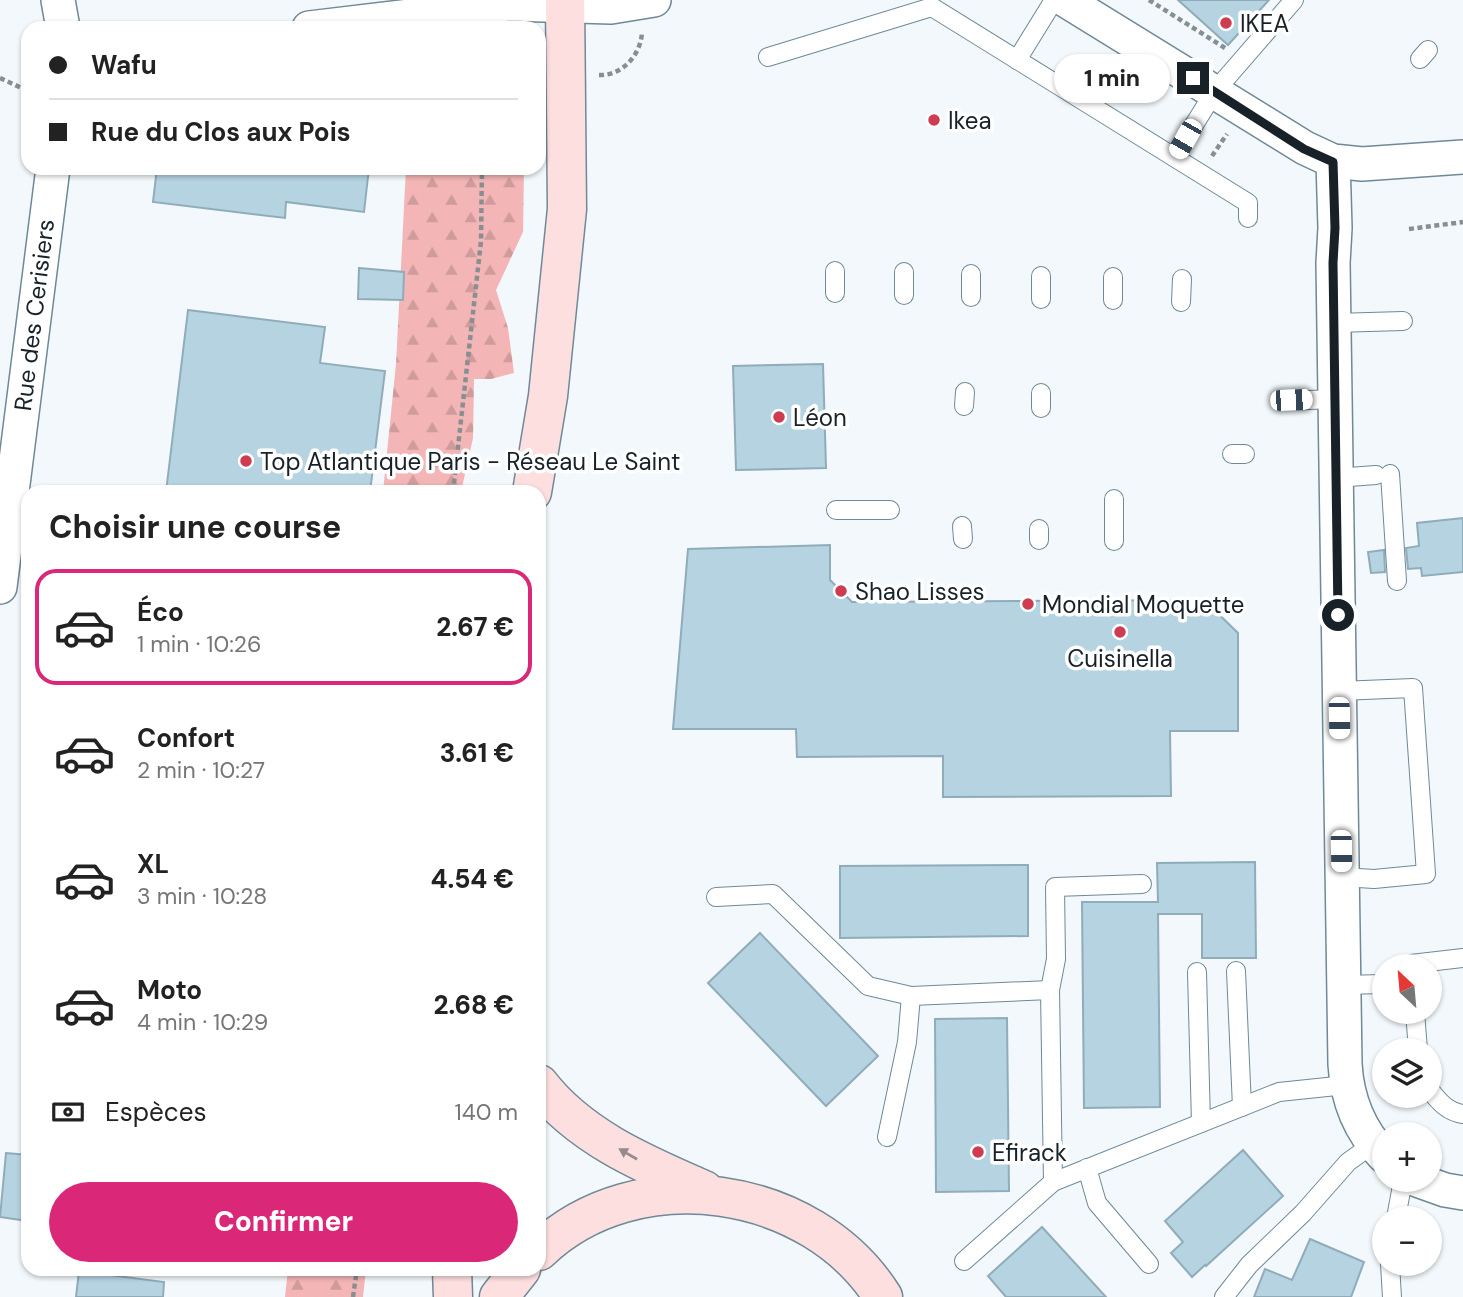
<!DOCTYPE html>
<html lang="fr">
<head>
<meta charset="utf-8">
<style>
  body { margin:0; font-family:"DM Sans",sans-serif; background:#f2f2f2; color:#222; height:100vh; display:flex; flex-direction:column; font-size:26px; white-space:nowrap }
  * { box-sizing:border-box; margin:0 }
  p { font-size:23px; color:#767676 }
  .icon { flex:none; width:38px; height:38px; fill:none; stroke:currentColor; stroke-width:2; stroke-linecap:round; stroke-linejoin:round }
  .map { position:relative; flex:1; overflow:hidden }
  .panel { position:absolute; left:21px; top:485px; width:525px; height:791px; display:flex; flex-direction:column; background:#fff; border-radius:21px; box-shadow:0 2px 5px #0004 }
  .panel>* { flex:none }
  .hud { position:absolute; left:21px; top:21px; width:525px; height:154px; border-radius:21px; box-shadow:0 2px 5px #0004; display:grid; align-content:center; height:154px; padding:0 28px; background:#fff }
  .needle { width:46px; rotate:334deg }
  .buttons { position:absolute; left:1372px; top:954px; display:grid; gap:14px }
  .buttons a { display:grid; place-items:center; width:70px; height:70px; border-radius:50%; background:#fff; box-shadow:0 2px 5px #0004; font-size:35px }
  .end { position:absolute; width:32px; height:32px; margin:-16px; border:9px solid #172127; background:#fff; box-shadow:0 0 0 4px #fff }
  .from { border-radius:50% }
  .bubble { position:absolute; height:49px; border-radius:24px; background:#fff; box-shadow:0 2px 5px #0004; font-size:23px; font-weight:800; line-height:49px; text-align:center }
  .car { position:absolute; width:21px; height:42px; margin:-21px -10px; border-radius:9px; box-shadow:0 0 5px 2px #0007; background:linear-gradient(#fff 24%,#345 0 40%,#fff 0 76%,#345 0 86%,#fff 0) }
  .hud b { display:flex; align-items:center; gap:24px; height:66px; font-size:26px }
  .hud b+b { border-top:2px solid #e0e0e0 }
  .hud i { width:18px; height:18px; background:#222 }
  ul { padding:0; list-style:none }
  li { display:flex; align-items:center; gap:21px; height:116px; margin:0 14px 10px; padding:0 14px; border:4px solid transparent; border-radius:21px }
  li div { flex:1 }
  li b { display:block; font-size:26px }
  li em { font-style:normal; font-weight:800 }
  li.selected { border-color:#db2777 }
  li>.icon { width:63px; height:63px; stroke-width:1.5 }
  h2 { padding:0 28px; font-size:32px; line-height:84px }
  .pay { display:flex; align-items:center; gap:18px; height:77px; padding:0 28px; font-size:26px }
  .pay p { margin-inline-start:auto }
  .button { display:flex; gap:14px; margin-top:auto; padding:14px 28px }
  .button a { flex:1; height:80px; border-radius:42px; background:#db2777; color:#fff; font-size:28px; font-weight:800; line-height:80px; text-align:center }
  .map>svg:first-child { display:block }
</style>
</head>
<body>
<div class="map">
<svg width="1463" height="1297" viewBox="0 0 1463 1297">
  <defs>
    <pattern id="forest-firs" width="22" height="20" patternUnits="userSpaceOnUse" patternTransform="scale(1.75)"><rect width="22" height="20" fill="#f3b5b6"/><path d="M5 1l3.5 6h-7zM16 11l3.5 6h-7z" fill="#d09b9c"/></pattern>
  </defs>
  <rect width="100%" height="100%" fill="#f2f8fb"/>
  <g fill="url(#forest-firs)">
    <path d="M406,168h118l-1,64 -27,58 12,38 6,45 -23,6h-17l-1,59 -12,54h-78l13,-128z"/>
    <path d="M288,1269h78l-3,28h-78z"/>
  </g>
  <g fill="#b6d3e2" stroke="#90acba" stroke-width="2">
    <path d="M1178,0h91l-41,45z"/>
    <path d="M157,168h212l-5,44 -78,-10 -1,16 -132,-16z"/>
    <path d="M359,268l45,4 -1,28 -45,-1z"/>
    <path d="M188,310l137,17 -5,36 65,8 -15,121h-204z"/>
    <path d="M823,364l3,104 -90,2 -3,-104z"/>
    <path d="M1463,518v54l-41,4 -1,-8 -13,1 -2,-21 13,-2 -2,-23z"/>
    <path d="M830,545v35l22,22 352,-2 34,33v98h-68l1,65 -228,1v-41l-146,1 -1,-28h-123l15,-180z"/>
    <path d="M1384,550l1,22 -14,1 -3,-21z"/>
    <path d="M1255,862l1,96h-54v-44h-44l2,193 -76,1 -2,-206h76l-1,-39z"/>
    <path d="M1028,865v71l-188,2v-72z"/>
    <path d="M760,933l118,123 -52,50 -118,-123z"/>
    <path d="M1007,1018l2,173 -73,1 -1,-173z"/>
    <path d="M1243,1150l40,46 -77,70 -1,-1 -13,12 -21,-24 12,-11 -18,-21z"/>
    <path d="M6,1153l22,2v66l-28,-4z"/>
    <path d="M1042,1227l64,70h-100l-18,-21z"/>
    <path d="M1310,1239l54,23 -13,35h-97l11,-28 27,11z"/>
    <path d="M79,1271l85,11 -1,15h-87z"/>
  </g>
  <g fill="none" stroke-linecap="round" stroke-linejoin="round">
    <g stroke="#6f8997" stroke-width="20">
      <g id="lane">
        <path d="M768,57l164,-50 316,196v15"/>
        <path d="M1420,59l8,-9"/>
        <path d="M1017,60l37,-60"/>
        <path d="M1174,157l41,-66 79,-91"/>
        <path d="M835,293v-22"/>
        <path d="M904,295v-23"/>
        <path d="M971,297v-23"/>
        <path d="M1041,299v-23"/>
        <path d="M1113,300v-23"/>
        <path d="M1181,302l1,-23"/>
        <path d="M1335,323l68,-2"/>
        <path d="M1283,401l52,-2"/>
        <path d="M964,406l1,-14"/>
        <path d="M1041,408v-15"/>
        <path d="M1232,454h13"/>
        <path d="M1390,474l7,107"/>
        <path d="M1335,478l41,-3"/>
        <path d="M836,510h54"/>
        <path d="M962,526l1,13"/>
        <path d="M1039,540v-11"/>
        <path d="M1114,541v-42"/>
        <path d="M1339,691l74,-3 13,186 -52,5 -32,-2"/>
        <path d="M716,897l57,-3 95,92 43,10 139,-6 3,192 226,-90 67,-7"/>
        <path d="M1411,966v-2l52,-6"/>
        <path d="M1236,971l6,136"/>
        <path d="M1197,972l4,151"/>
        <path d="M1343,985l41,-1"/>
        <path d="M1050,990l6,-31 -1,-72 87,-3"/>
        <path d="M1415,1012l3,38"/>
        <path d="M1430,1090c9,12 18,22 33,24"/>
        <path d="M887,1137l20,-95 4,-46"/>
        <path d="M1087,1168l10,35 52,61"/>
        <path d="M1396,1218l7,-38"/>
        <path d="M964,1261l89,-79"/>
        <path d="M1390,1264l2,33"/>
        <path d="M1224,1297l25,-32 54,-52 45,-51 25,-18"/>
      </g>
    </g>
    <g stroke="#6f8997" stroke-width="36">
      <g id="street">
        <path d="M58,0l5,28"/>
        <path d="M1065,0l240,148 28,13 29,3 101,-7"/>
        <path d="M309,28l201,-24 101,3 43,-7"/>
        <path d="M1333,161l2,67 -2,35 12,801c2,36 14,66 39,92"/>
        <path d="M0,587l53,-419"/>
        <path d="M1417,1180l28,10 18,3"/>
      </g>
    </g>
    <g stroke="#6f8997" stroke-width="41">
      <g id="secondary">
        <path d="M532,492l16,-96 19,-187 -2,-209"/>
        <path d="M539,1084c41,53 105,80 165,106"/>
        <path d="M539,1251c97,-93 273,-67 344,46"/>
        <path d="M452,1269l1,28"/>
        <path d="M499,1297l22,-28"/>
      </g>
    </g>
    <g stroke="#878f93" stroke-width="4.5" stroke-dasharray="5 3.5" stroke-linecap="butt">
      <path d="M1149,0l76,48"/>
      <path d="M599,75c23,1 42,-20 43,-43"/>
      <path d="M0,78l28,13"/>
      <path d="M1212,156l15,-22"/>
      <path d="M1409,229l54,-7"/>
      <path d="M453,492l28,-251 1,-73"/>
      <path d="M353,1297l4,-28"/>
    </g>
    <use href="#lane" stroke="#fff" stroke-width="18"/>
    <use href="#street" stroke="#fff" stroke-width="33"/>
    <use href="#secondary" stroke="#fedfe0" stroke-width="38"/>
  </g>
  <defs><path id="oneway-solid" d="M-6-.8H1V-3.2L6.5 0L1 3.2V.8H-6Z" transform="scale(1.75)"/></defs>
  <use fill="#968a8d" href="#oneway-solid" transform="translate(628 1154) rotate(-150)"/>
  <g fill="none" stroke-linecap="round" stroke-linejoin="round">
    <path stroke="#172127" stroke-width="9" d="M1193,78l111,71 29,13 2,66 -2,35 5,352"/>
  </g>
  <g fill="#cd3c50" stroke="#fff" stroke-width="2.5">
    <circle cx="1226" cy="23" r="7"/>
    <circle cx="934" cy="120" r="7"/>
    <circle cx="779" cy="417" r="7"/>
    <circle cx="246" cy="461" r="7"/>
    <circle cx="841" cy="591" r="7"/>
    <circle cx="1028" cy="604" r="7"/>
    <circle cx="1120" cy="632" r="7"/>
    <circle cx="978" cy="1152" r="7"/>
  </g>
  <g text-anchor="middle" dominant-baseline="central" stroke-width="7" stroke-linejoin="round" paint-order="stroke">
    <g font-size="24" fill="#172127" stroke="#fff" text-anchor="start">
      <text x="1240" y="23">IKEA</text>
      <text x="948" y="120">Ikea</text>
      <text x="793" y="417">Léon</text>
      <text x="260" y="461">Top Atlantique Paris - Réseau Le Saint</text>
      <text x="855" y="591">Shao Lisses</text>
      <text x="1042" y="604">Mondial Moquette</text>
      <text x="1120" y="658" text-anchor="middle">Cuisinella</text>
      <text x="992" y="1152">Efirack</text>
    </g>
    <g font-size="24" fill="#172127" stroke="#fff">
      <text transform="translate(34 315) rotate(-83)">Rue des Cerisiers</text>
    </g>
  </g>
</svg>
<div class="buttons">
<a><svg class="needle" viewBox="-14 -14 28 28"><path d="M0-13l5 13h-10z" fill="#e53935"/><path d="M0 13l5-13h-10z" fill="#767676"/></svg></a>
<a><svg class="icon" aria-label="layers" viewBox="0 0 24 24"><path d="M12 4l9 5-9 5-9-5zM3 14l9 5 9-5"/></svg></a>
<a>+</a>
<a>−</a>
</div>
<i class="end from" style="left:1338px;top:615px"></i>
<i class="end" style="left:1193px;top:78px"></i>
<div class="bubble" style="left:1054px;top:54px;width:116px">1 min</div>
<i class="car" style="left:1185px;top:139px;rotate:210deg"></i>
<i class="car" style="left:1291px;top:400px;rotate:88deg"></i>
<i class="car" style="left:1339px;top:718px;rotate:179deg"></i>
<i class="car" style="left:1341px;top:851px;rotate:179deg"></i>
<div class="hud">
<b><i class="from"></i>Wafu</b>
<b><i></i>Rue du Clos aux Pois</b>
</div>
<section class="panel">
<h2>Choisir une course</h2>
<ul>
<li class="selected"><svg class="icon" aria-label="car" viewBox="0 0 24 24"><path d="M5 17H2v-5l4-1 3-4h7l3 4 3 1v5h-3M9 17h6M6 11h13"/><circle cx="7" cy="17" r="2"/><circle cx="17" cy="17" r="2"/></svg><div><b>Éco</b><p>1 min · 10:26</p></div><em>2.67 €</em></li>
<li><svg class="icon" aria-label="car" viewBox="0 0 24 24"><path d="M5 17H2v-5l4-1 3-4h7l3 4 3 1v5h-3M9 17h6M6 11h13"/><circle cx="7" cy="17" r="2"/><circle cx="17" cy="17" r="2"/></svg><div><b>Confort</b><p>2 min · 10:27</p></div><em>3.61 €</em></li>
<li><svg class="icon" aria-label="car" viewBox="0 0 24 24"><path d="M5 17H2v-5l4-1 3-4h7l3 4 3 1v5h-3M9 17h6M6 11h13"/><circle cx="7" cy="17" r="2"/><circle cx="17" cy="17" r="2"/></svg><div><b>XL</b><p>3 min · 10:28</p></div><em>4.54 €</em></li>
<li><svg class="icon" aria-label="car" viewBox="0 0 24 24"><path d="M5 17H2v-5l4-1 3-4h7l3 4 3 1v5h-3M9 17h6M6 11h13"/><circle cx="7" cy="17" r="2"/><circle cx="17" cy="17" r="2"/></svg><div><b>Moto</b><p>4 min · 10:29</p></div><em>2.68 €</em></li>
</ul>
<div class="pay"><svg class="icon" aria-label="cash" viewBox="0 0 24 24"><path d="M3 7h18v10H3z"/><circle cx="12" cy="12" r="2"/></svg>Espèces<p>140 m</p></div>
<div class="button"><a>Confirmer</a></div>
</section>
</div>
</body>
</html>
